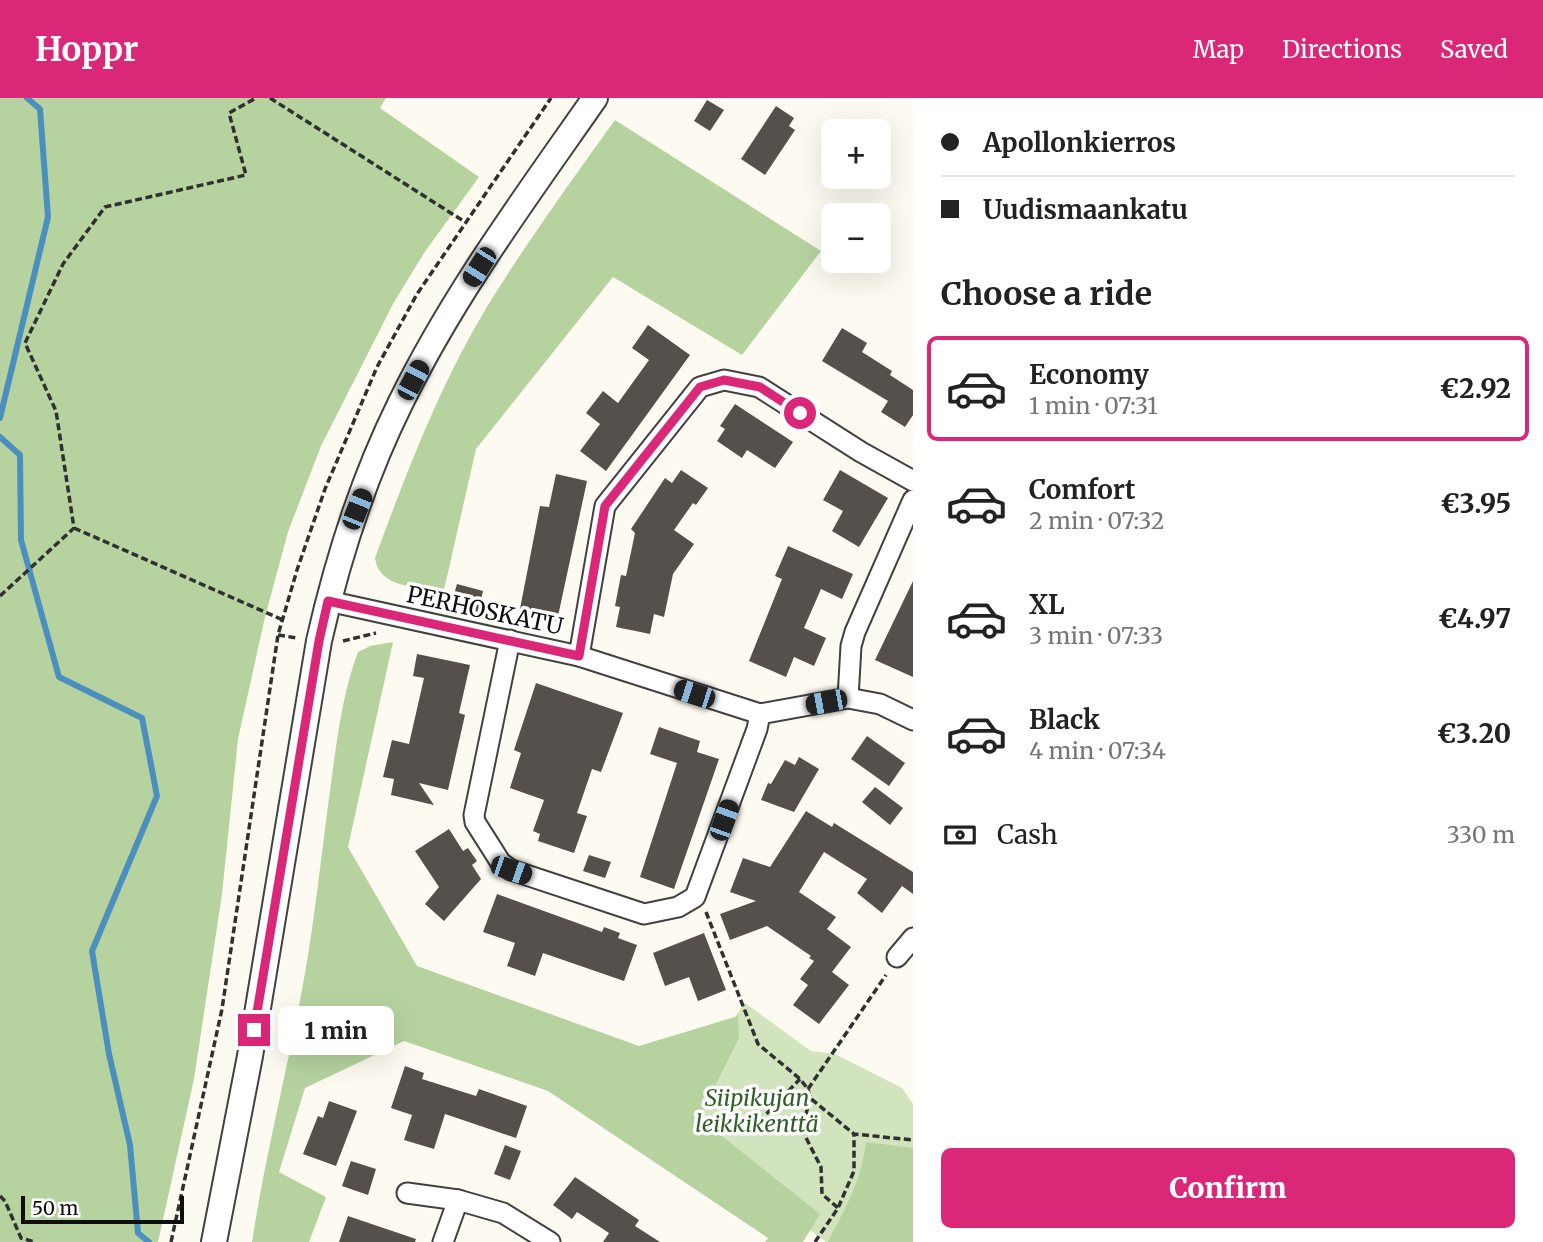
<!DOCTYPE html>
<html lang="en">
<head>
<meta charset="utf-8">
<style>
  body { margin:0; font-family:Merriweather,serif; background:#f2f2f2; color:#222; height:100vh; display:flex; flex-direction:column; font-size:26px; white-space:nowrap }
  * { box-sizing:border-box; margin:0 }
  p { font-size:23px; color:#767676 }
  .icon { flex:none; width:38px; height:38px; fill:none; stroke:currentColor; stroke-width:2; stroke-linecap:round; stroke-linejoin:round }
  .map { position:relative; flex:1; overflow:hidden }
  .drawer { display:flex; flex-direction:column; background:#fff; width:630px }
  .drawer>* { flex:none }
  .banner { display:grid; align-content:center; height:154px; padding:0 28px; background:#fff }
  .tools { position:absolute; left:821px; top:21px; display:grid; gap:14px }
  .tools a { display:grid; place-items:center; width:70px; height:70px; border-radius:10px; background:#fff; box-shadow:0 7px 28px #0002; font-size:35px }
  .scale { position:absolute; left:21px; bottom:18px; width:163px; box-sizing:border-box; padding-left:7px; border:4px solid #0e0e0e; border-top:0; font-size:19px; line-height:24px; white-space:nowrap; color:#0e0e0e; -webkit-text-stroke:5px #fff; paint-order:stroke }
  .end { position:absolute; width:32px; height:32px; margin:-16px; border:9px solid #db2777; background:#fff; box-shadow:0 0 0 4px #fff }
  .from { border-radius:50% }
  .bubble { position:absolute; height:49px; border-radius:10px; background:#fff; box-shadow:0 7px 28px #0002; font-size:23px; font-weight:800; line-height:49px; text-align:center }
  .car { position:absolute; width:21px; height:42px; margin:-21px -10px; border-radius:9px; box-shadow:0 0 5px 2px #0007; background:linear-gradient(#222 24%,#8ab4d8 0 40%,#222 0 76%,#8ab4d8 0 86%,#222 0) }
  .banner b { display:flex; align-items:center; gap:24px; height:66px; font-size:26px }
  .banner b+b { border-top:2px solid #e0e0e0 }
  .banner i { width:18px; height:18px; background:#222 }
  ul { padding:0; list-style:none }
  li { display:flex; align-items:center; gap:21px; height:105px; margin:0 14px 10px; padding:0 14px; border:4px solid transparent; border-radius:10px }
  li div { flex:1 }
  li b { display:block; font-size:26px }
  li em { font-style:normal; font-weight:800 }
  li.active { border-color:#db2777 }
  li>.icon { width:63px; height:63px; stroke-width:1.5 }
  h2 { padding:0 28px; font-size:32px; line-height:84px }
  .pay { display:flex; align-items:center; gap:18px; height:77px; padding:0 28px; font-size:26px }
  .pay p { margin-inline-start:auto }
  .button { display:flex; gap:14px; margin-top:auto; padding:14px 28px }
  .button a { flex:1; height:80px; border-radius:10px; background:#db2777; color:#fff; font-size:28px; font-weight:800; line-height:80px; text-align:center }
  header { display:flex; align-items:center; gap:42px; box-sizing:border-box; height:98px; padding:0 35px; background:#db2777; color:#fff }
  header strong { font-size:33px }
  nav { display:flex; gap:38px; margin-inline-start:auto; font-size:24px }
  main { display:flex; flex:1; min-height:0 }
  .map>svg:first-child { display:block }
</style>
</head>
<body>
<header>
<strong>Hoppr</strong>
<nav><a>Map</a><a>Directions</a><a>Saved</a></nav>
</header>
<main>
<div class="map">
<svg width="913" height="1144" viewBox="0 0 913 1144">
  <rect width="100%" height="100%" fill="#fdfbf1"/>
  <path fill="#d2e4be" d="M745,905l66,48 24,3 67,34 11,16v112l-64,26h-23l-166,-123z"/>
  <g fill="#b6d39f">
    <path d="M0,0h386l-6,10 99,69 -55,76 -31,51 -72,142 -33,86 -23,85 -27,122 -16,155 -28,185 -36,163h-158z"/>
    <path d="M615,22l206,131 -79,104 -129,-78 -137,172 -32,141c-25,-3 -65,-1 -69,-32 32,-87 65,-174 113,-253 39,-63 83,-124 127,-185z"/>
    <path d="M393,544l-45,205 69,119 222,80 99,-30 1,22 -40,80 121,96 -17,28h-38l3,-4 -220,-147 -144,-50 -99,47 -26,84 47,25 -17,45h-57c16,-105 45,-207 60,-313 8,-56 14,-112 22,-168 5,-36 11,-75 24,-109l12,-6z"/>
    <path d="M866,1044l47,6v94h-85c19,-38 32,-57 38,-100z"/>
  </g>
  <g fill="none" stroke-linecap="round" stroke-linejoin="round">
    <g stroke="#4b8fbe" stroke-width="6">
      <path d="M0,320l48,-201 -8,-108 -13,-11"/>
      <path d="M0,339l20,18 1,85 38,137 83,41 15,78 -65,155 17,103 21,91 8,88 11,9"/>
    </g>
  </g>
  <g fill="#56504c">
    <path d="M707,2l17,10 -14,21 -16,-10z"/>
    <path d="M776,8l18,12 -5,8 6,4 -30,45 -24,-16z"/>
    <path d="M648,227l42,30 -84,116 -26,-20 20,-27 -14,-11 17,-22 15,12 31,-43 -17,-12z"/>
    <path d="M842,230l25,15 -5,9 30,19 -2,4 23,15v25l-8,12 -24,-15 7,-11 -66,-40z"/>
    <path d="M735,306l58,38 -18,26 -28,-18 -5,8 -25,-17 8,-12 -5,-3z"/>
    <path d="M681,372l27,18 -12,17 -3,-2 -19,27 20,14 -21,30 -9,43 -10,-3 -4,20 -34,-7 4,-20 -5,-1 6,-31 5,1 9,-43 -4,-4 34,-51 7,5z"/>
    <path d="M840,372l48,28 -29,49 -27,-16 11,-20 -20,-11z"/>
    <path d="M556,376l31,7 -30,140 -38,-7 21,-108 9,1z"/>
    <path d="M788,448l65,28 -11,25 -21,-10 -17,39 22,10 -12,28 -20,-9 -8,20 -37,-16 33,-82 -7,-3z"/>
    <path d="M913,483v96l-38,-17z"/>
    <path d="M457,486l26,7 -5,21 -27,-7z"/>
    <path d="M417,556l53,11 -11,48 6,2 -17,75 -29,-7 15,22 -43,-10 3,-16 -11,-2 9,-37 17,4 15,-66 -11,-2z"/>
    <path d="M536,585l87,30 -22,59 -9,-3 -15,44 10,3 -13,37 -36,-12 2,-7 -7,-3 11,-31 -34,-12 11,-35 -7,-3z"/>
    <path d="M659,629l41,14 -3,11 22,7 -45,130 -34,-12 37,-114 -27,-9z"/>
    <path d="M867,638l38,27 -16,23 -38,-27z"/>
    <path d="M799,659l20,12 -25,43 -33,-12 7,-17 3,1 14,-24 10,5z"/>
    <path d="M875,689l28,21 -13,17 -28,-23z"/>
    <path d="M806,713l26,16 2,-4 79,49v22l-11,-8 -20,27 -25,-20 10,-14 -43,-27 -25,40 37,25 -9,12 24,18 -19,25 17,13 -30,39 -26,-19 15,-20 -8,-6 14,-18 -5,-3 2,-2 -44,-30 -37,14 -10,-26 36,-13 -26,-9 13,-34 27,9z"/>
    <path d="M449,731l14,22 5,-3 9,13 -5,4 9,14 -37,42 -19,-17 14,-17 -24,-36z"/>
    <path d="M589,757l22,7 -6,16 -22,-7z"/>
    <path d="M497,796l105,38 2,-5 16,6 -2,5 19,7 -13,36 -81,-28 -8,23 -28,-10 8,-23 -32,-11z"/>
    <path d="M704,835l22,57 -28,11 -9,-24 -24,9 -12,-33z"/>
    <path d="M405,968l19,7 -2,6 54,17 3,-7 48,17 -11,32 -71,-24 -11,35 -30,-9 8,-25 -21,-7z"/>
    <path d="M329,1003l28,10 -21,55 -33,-12 15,-38 5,2z"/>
    <path d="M505,1047l16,6 -11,29 -16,-6z"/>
    <path d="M351,1063l25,8 -8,26 -26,-9z"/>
    <path d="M575,1079l64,43 -4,6 25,16h-57l6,-9 -32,-21 -5,7 -19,-14z"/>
    <path d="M348,1118l68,23 -1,3h-76z"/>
  </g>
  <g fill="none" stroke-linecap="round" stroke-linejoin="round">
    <g stroke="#414141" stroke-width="23">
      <g id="minor">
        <path d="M328,503l251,55 181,58 88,-16 32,6 33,16"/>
        <path d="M510,542l-36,175 1,7 26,41 10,7 133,44 34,-7 17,-10 62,-168 3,-15"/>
        <path d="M579,558l26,-150 95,-119 24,-7 35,7 102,65 52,29"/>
        <path d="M848,600l3,-52 4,-14 58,-132"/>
        <path d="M897,859l16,-19"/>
        <path d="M407,1095l51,7 -15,42"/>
        <path d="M458,1102l45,13 47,29"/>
      </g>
    </g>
    <g stroke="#414141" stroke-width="28">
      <path id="tertiary" d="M214,1144l36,-186 69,-415c18,-80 45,-164 81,-237 53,-109 126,-207 195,-306"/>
    </g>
    <g stroke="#303030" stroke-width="3.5" stroke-dasharray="7 3.5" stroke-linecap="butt">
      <path d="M270,0l195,124"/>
      <path d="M74,430l209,92"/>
      <path d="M0,498l74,-68 -18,-117 -31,-68 38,-79 42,-57 141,-32 -17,-62 27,-15"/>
      <path d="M278,537l19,3"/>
      <path d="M343,543l33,-8"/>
      <path d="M706,814l52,132 42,35 8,10 2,9 44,36 59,6"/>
      <path d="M808,991l78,-114"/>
      <path d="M810,1000l-8,32 19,37 1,27 16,14"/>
      <path d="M752,1031l48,-50"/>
      <path d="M0,1098l5,5 16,37 14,4"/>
      <path d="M171,1144l51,-233 56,-374 19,-65 28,-81 52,-122 40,-73 134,-196"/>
      <path d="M815,1144l23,-34 16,-37v-37"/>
    </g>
    <use href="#minor" stroke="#fff" stroke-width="19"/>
    <use href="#tertiary" stroke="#fff" stroke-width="24"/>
  </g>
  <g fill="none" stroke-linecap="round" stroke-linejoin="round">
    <path stroke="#db2777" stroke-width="9" d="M254,932l65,-389 9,-40 251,55 26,-150 95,-119 24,-7 36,7 40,26"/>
  </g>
  <g text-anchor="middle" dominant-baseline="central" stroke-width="7" stroke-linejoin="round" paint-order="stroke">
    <g font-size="23" fill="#0e0e0e" stroke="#fff">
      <text transform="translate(485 512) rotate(12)">PERHOSKATU</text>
    </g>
    <g font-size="23" font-style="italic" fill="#315f26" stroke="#fff">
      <text x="757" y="999">Siipikujan<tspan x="757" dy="26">leikkikenttä</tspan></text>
    </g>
  </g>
</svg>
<div class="tools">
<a>+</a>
<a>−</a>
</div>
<div class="scale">50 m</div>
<i class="end from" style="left:800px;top:315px"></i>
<i class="end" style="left:254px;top:932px"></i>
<div class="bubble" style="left:278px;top:908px;width:116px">1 min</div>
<i class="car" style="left:479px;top:169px;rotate:212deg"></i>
<i class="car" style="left:413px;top:282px;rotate:28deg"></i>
<i class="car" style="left:357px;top:411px;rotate:22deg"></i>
<i class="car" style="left:694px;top:596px;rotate:288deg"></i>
<i class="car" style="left:826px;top:604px;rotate:259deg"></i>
<i class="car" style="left:724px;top:722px;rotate:20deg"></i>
<i class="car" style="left:511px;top:772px;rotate:109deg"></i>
</div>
<section class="drawer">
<div class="banner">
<b><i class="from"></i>Apollonkierros</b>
<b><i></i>Uudismaankatu</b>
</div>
<h2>Choose a ride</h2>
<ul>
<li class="active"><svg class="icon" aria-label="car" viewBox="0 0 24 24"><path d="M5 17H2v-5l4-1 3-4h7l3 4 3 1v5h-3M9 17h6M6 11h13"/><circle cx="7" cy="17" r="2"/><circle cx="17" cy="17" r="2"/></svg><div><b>Economy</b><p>1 min · 07:31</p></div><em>€2.92</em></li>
<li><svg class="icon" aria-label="car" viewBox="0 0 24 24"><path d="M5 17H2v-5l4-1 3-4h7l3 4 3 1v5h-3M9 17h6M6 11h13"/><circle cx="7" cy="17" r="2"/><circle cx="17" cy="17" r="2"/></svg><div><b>Comfort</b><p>2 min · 07:32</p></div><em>€3.95</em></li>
<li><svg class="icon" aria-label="car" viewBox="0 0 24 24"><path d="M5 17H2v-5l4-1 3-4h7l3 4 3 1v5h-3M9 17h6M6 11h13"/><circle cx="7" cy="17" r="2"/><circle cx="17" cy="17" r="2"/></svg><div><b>XL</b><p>3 min · 07:33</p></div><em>€4.97</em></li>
<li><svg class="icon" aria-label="car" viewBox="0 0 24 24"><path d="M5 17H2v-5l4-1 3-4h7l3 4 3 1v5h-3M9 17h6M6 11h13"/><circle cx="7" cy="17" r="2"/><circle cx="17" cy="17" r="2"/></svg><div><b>Black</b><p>4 min · 07:34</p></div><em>€3.20</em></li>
</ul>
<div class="pay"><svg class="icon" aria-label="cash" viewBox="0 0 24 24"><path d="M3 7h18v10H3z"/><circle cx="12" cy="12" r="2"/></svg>Cash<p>330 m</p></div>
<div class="button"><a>Confirm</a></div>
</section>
</main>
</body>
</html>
